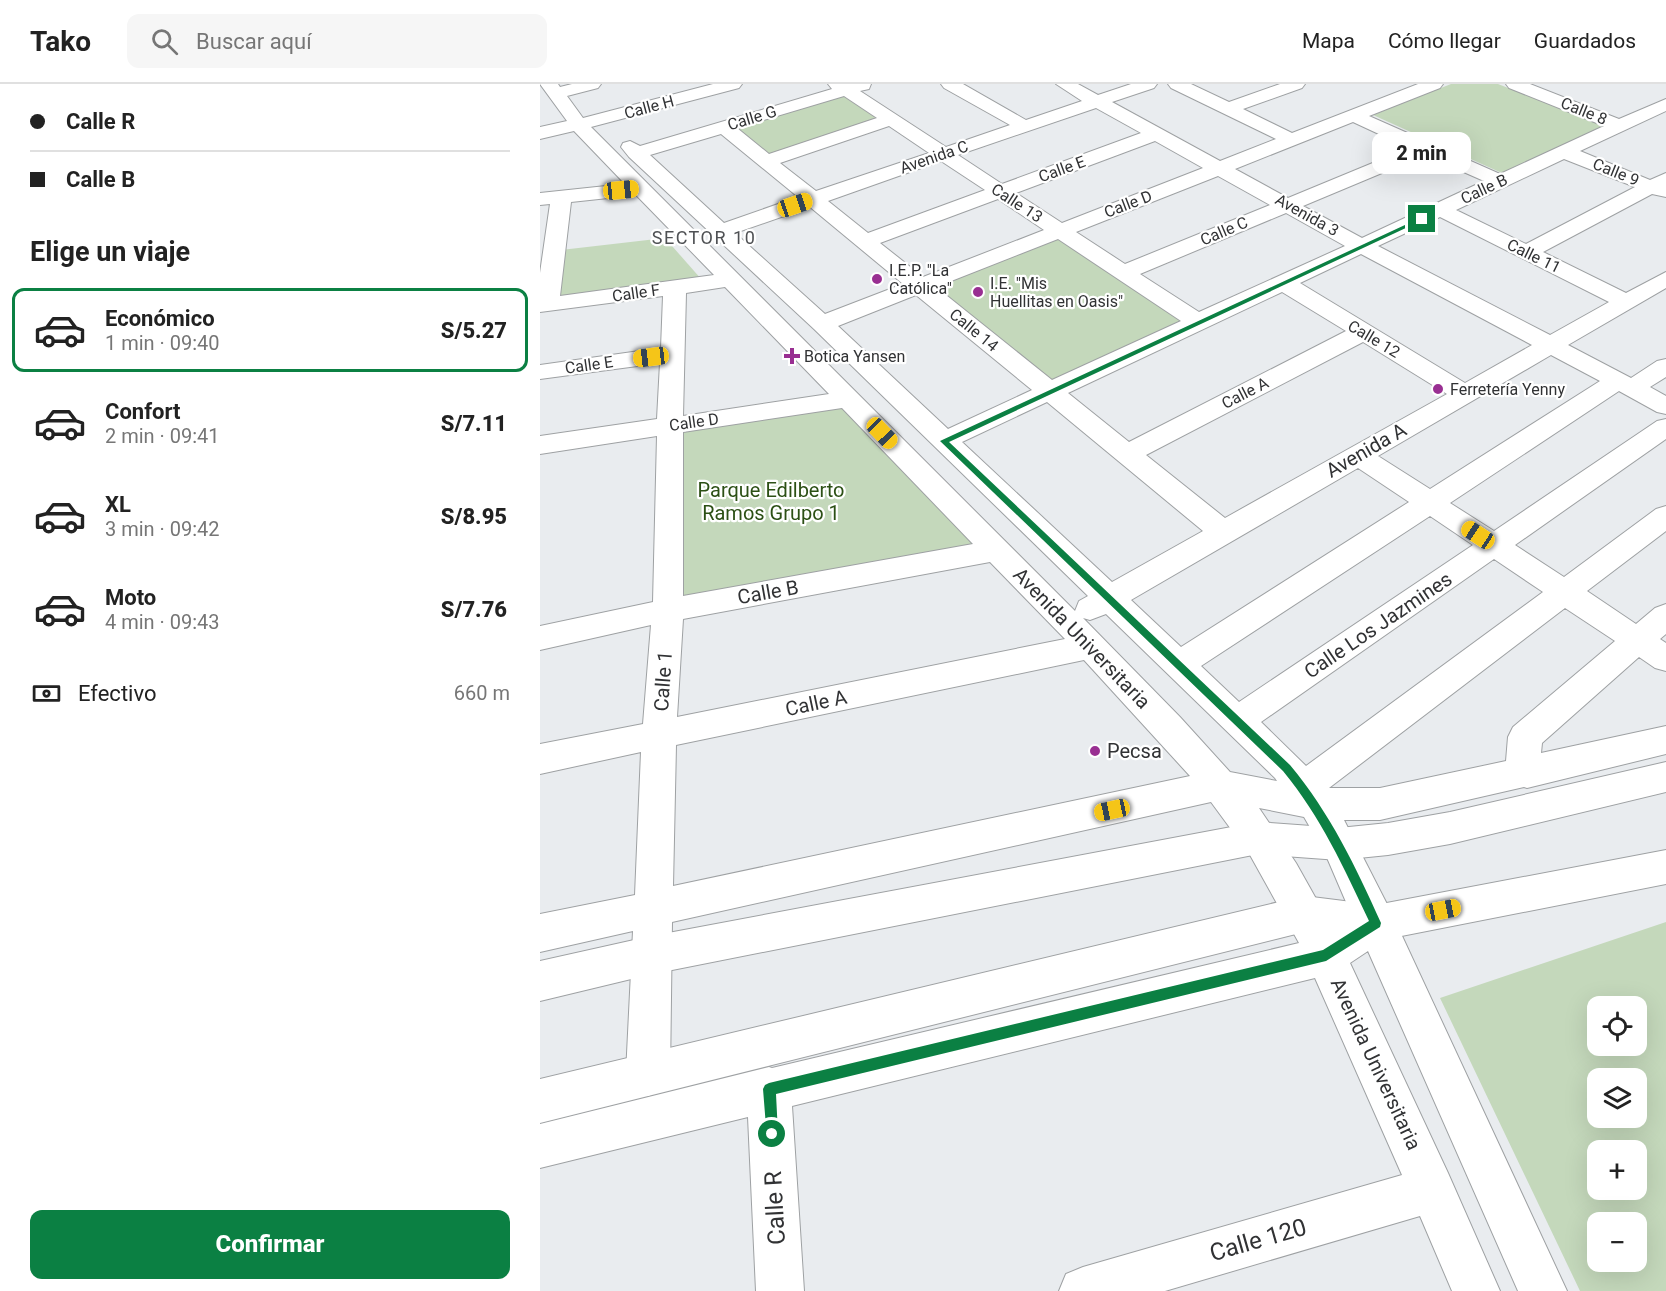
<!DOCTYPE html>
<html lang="es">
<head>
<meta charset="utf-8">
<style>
  body { margin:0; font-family:Roboto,sans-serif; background:#f6f6f6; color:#222; height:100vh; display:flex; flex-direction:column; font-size:22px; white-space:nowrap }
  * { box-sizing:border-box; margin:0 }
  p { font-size:20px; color:#767676 }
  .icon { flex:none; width:33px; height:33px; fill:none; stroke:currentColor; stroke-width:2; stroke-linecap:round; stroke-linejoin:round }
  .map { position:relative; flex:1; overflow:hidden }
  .side { display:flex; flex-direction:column; background:#fff; width:540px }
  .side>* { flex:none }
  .top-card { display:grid; align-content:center; height:132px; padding:0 30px; background:#fff }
  .fabs { position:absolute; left:1047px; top:912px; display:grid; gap:12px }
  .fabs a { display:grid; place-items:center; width:60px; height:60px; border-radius:12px; background:#fff; box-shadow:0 6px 24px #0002; font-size:30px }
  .end { position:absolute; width:27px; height:27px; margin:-14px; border:8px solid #0b8043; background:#fff; box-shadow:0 0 0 3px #fff }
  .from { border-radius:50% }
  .bubble { position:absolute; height:42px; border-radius:12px; background:#fff; box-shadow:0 6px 24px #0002; font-size:20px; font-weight:800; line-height:42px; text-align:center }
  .car { position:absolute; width:18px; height:36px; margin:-18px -9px; border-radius:8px; box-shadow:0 0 4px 2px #0007; background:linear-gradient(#f5c518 24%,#345 0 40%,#f5c518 0 76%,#345 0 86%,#f5c518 0) }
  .top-card b { display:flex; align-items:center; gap:21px; height:57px; font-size:22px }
  .top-card b+b { border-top:2px solid #e0e0e0 }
  .top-card i { width:15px; height:15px; background:#222 }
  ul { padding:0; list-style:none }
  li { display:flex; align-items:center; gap:18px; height:84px; margin:0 12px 9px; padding:0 18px; border:3px solid transparent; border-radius:12px }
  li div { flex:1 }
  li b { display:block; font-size:22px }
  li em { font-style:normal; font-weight:800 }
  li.active { border-color:#0b8043 }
  li>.icon { width:54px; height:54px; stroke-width:1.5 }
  h2 { padding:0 30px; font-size:27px; line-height:72px }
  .pay { display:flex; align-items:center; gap:15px; height:66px; padding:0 30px; font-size:22px }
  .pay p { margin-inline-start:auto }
  .cta { display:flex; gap:12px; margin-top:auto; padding:12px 30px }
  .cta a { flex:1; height:69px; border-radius:12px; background:#0b8043; color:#fff; font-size:24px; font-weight:800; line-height:69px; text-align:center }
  header { display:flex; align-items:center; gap:36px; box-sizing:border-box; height:84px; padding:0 30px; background:#fff; border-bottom:2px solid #e0e0e0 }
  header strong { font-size:28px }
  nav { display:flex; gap:33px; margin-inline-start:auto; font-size:21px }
  .search { width:420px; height:54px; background:#f6f6f6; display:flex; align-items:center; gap:15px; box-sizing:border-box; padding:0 21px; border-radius:12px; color:#767676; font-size:22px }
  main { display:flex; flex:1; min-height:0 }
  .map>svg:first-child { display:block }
</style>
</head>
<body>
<header>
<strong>Tako</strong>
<div class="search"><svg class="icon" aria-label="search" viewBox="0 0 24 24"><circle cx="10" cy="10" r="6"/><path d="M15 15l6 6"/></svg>Buscar aquí</div>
<nav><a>Mapa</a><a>Cómo llegar</a><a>Guardados</a></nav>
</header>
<main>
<section class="side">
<div class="top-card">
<b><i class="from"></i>Calle R</b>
<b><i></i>Calle B</b>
</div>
<h2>Elige un viaje</h2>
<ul>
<li class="active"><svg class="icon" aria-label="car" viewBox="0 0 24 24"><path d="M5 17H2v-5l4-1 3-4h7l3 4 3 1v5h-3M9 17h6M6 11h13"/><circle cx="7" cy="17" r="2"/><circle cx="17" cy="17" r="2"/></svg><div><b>Económico</b><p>1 min · 09:40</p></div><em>S/5.27</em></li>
<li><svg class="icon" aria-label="car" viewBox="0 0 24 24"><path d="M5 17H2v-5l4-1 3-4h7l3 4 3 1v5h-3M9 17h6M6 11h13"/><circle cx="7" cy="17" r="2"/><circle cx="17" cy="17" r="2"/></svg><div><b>Confort</b><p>2 min · 09:41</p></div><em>S/7.11</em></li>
<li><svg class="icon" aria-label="car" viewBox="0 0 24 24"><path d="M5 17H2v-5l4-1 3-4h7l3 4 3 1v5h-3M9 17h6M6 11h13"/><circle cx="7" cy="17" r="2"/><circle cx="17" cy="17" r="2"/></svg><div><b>XL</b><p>3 min · 09:42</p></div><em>S/8.95</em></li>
<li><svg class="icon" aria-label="car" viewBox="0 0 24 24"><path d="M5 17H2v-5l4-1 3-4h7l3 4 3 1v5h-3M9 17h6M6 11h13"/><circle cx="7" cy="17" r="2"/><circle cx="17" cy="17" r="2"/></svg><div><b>Moto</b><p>4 min · 09:43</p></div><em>S/7.76</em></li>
</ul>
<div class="pay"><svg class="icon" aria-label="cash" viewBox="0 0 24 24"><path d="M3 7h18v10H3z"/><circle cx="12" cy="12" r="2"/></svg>Efectivo<p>660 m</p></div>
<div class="cta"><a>Confirmar</a></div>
</section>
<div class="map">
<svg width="1126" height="1207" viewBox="0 0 1126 1207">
  <rect width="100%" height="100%" fill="#e9ecef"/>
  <g fill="#c4d8bb" fill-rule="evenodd">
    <path d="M911,0h47l107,42 -101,48 -131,-59z"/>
    <path d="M303,12l38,25 -112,35 -36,-28z"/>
    <path d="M517,153l131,89 -135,60 -123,-99z"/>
    <path d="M125,154l37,42 -149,21 8,-51z"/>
    <path d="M300,324l8,1 125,131 -1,4 -5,3 -286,54 2,-169z"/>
    <path d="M1126,838v369h-86l-140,-293zM1058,922h38v40h-38zM1058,994h38v40h-38zM1058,1066h38v40h-38zM1058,1138h38v40h-38z"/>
  </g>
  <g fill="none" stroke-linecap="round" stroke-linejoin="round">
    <g stroke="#9ea1a3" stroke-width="2">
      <path id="minor" d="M0,0h18l2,3 12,-3h29l-3,4 -31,8 16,22 130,-34h29l-3,4 -148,39 484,484 4,-10 9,-5 -274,-267 -185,-172 -8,-10 2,-4 7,-2 10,5 192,-57 -4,-5h43l-2,5 -9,2 86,56 64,-22 -66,-37 -3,-4h22l63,36 56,-19 -26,-17h22l20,11 33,-11h26l-3,4 -42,14 108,59 56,-22 -105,-51 -3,-4h23l38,18 51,-18h25l-3,4 -59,21 49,24 126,-49h25l-3,4 -71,28 131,58 104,-48 -95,-38 -3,-4h24l89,35 47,-20v12l-86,40 70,29 16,-7v24l-14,-3 -109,58 83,41 40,-21v16l-98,57 63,33 26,-17 9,-2v18l-16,10 16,9v18l-9,-2 -38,-21 -169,112 44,28 163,-110 9,-2v20l-151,106 49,32 92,-68 10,-3v25l-79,60 49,33 19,-16 11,-4v30l-6,5 6,4v28l-11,-3 -16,-11 -97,86 -1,10 125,-27v28l-139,34 -3,-1 -144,33h-36l46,90 177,381h-49l-150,-340 -18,12 98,210 52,118h-48l-32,-75 -255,75h-106l7,-17 17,-7 319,-92 -87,-197 -523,128 12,185h-48l-8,-174 -208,51v-44l229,-57 3,1 527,-125 -49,-88 -39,-53 -539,120 -2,152 -7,15 -15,7 -15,-7 -7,-15 7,-143 -93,21v-38l95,-19 6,-143 -101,22v-30l103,-20 8,-99 -111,25v-24l113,-24 4,-166 -117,18v-18l117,-17 3,-56 -120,16v-14l121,-17 2,-52 -123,16v-39l10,-69 -10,1v-12l85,-9 -51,-53 -34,8v-12l27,-6zM304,12l33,22 -108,36 -32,-26zM556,24l45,25 -139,51 -44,-29zM813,38l56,26 -121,50 -53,-29zM349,42l40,27 -113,38 -36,-28zM181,50l77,63 -74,26 -74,-68zM615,57l48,27 -141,55 -46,-30zM885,71l59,26 -122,57 -59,-32zM1024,75l71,28 -109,57 -70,-34zM401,77l44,29 -117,43 -40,-32zM678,92l52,29 -145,59 -49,-32zM96,111l78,80 -154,21 11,-94zM458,115l46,31 -121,47 -43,-34zM270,123l93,77 -78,30 -90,-81zM746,129l59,33 -146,66 -59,-38zM900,133l169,85 -59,33 -172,-89zM518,155l123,82 -129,59 -116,-93zM821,170l171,91 -67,38 -165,-100zM185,203l104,107 -146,22 3,-123zM742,208l64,39 -217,111 -61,-49zM376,211l116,95 -84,39 -110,-103zM823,258l84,52 -222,124 -79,-63zM1011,271l49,26 -170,108 -52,-33zM507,318l156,129 -91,51 -150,-140zM302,324l131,136 -290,52v-164zM818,384l51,34 -228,145 -50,-47zM890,432l43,29 -234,157 -38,-36zM954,475l49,33 -237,174 -45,-44zM450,478l75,77 -388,78 6,-98zM1025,524l50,33 -102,86 -5,10 -2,24 -126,27h-51zM566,530l169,164 2,3 -47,-9 -50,-55 -97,-99 7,2zM544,576l106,116 -517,110 3,-141zM719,724l45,9 21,36 27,63 -19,13 -37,-66z"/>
    </g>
    <g stroke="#9ea1a3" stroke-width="2">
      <g id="major">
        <path d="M1126,678v30l-216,52 -62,11 -49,5 -81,-6 -606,120 -112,27v-40l112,-25 606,-114 81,6 49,-5 62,-11z"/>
        <path d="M1126,766v34l-290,57 -72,-9 -764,191v-44l764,-183 72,9z"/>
      </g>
    </g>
    <use href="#minor" fill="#fff" fill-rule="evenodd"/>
    <use href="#major" fill="#fff" fill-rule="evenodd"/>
  </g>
  <path fill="#0b8043" d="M880,134l5,1 -476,223 341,323c40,48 66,102 91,158l-1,4 -54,34 -550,133 2,40 -2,5 -4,2 -5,-2 -4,-50 2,-4 4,-2 554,-133 46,-29c-25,-53 -48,-104 -86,-150l-343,-330z"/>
  <g fill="#992f92" stroke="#fff" stroke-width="2">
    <circle cx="337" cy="195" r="6"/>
    <circle cx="438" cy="208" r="6"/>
    <path d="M249 263h6v6h6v6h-6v6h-6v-6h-6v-6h6z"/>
    <circle cx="898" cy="305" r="6"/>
    <circle cx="555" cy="667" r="6"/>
  </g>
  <g text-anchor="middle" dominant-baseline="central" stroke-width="4.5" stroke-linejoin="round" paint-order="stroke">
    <g font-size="16" fill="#313234" stroke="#fff">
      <text transform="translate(109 23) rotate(-15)">Calle H</text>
      <text transform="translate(1044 27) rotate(22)">Calle 8</text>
      <text transform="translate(212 34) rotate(-17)">Calle G</text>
      <text transform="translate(394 73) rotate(-19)">Avenida C</text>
      <text transform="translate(522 85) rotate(-20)">Calle E</text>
      <text transform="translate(1076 88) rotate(22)">Calle 9</text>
      <text transform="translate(944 105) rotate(-25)">Calle B</text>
      <text transform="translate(477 119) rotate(33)">Calle 13</text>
      <text transform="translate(588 120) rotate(-21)">Calle D</text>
      <text transform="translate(767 131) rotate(29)">Avenida 3</text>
      <text transform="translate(684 147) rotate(-23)">Calle C</text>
      <text transform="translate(994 172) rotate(26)">Calle 11</text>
      <text transform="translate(96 209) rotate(-8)">Calle F</text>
      <text transform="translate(434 246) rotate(39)">Calle 14</text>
      <text transform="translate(834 255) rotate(31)">Calle 12</text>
      <text transform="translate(49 281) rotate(-8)">Calle E</text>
      <text transform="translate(705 309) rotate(-27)">Calle A</text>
      <text transform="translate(154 338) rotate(-8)">Calle D</text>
    </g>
    <g font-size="16" fill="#313234" stroke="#fff" text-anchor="start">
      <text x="349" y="186">I.E.P. "La<tspan x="349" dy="18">Católica"</tspan></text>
      <text x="450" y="199">I.E. "Mis<tspan x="450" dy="18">Huellitas en Oasis"</tspan></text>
      <text x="264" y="272">Botica Yansen</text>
      <text x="910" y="305">Ferretería Yenny</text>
    </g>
    <g font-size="18" letter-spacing="1.5" fill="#4f5154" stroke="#fff">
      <text x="164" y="153">SECTOR 10</text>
    </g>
    <g font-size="20" fill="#313234" stroke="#fff">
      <text transform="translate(826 366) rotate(-30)">Avenida A</text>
      <text transform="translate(228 508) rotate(-10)">Calle B</text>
      <text transform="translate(838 541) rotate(-34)">Calle Los Jazmines</text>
      <text transform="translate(542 554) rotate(46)">Avenida Universitaria</text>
      <text transform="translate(123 597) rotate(-86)">Calle 1</text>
      <text transform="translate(276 619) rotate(-12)">Calle A</text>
      <text transform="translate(836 980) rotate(65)">Avenida Universitaria</text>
    </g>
    <g font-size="20" fill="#2c5015" stroke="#fff">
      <text x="231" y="406">Parque Edilberto<tspan x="231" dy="23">Ramos Grupo 1</tspan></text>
    </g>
    <g font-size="20" fill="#313234" stroke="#fff" text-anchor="start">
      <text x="567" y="667">Pecsa</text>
    </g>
    <g font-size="24" fill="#313234" stroke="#fff">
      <text transform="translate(235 1124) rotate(-93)">Calle R</text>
      <text transform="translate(718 1156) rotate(-16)">Calle 120</text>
    </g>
  </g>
</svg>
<div class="fabs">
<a><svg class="icon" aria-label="locate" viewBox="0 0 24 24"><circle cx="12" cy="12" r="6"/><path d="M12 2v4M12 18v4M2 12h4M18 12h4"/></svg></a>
<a><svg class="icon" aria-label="layers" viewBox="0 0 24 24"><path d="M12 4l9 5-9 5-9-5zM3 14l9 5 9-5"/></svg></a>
<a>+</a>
<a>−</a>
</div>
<i class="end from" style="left:232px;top:1050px"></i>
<i class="end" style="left:882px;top:135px"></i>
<div class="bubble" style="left:832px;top:48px;width:99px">2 min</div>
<i class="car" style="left:81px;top:106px;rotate:84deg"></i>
<i class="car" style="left:255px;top:121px;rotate:71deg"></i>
<i class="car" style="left:111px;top:273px;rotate:263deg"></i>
<i class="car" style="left:342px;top:349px;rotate:136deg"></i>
<i class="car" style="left:938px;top:451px;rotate:303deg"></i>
<i class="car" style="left:572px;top:726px;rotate:258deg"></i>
<i class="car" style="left:903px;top:826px;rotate:79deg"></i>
</div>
</main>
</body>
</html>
